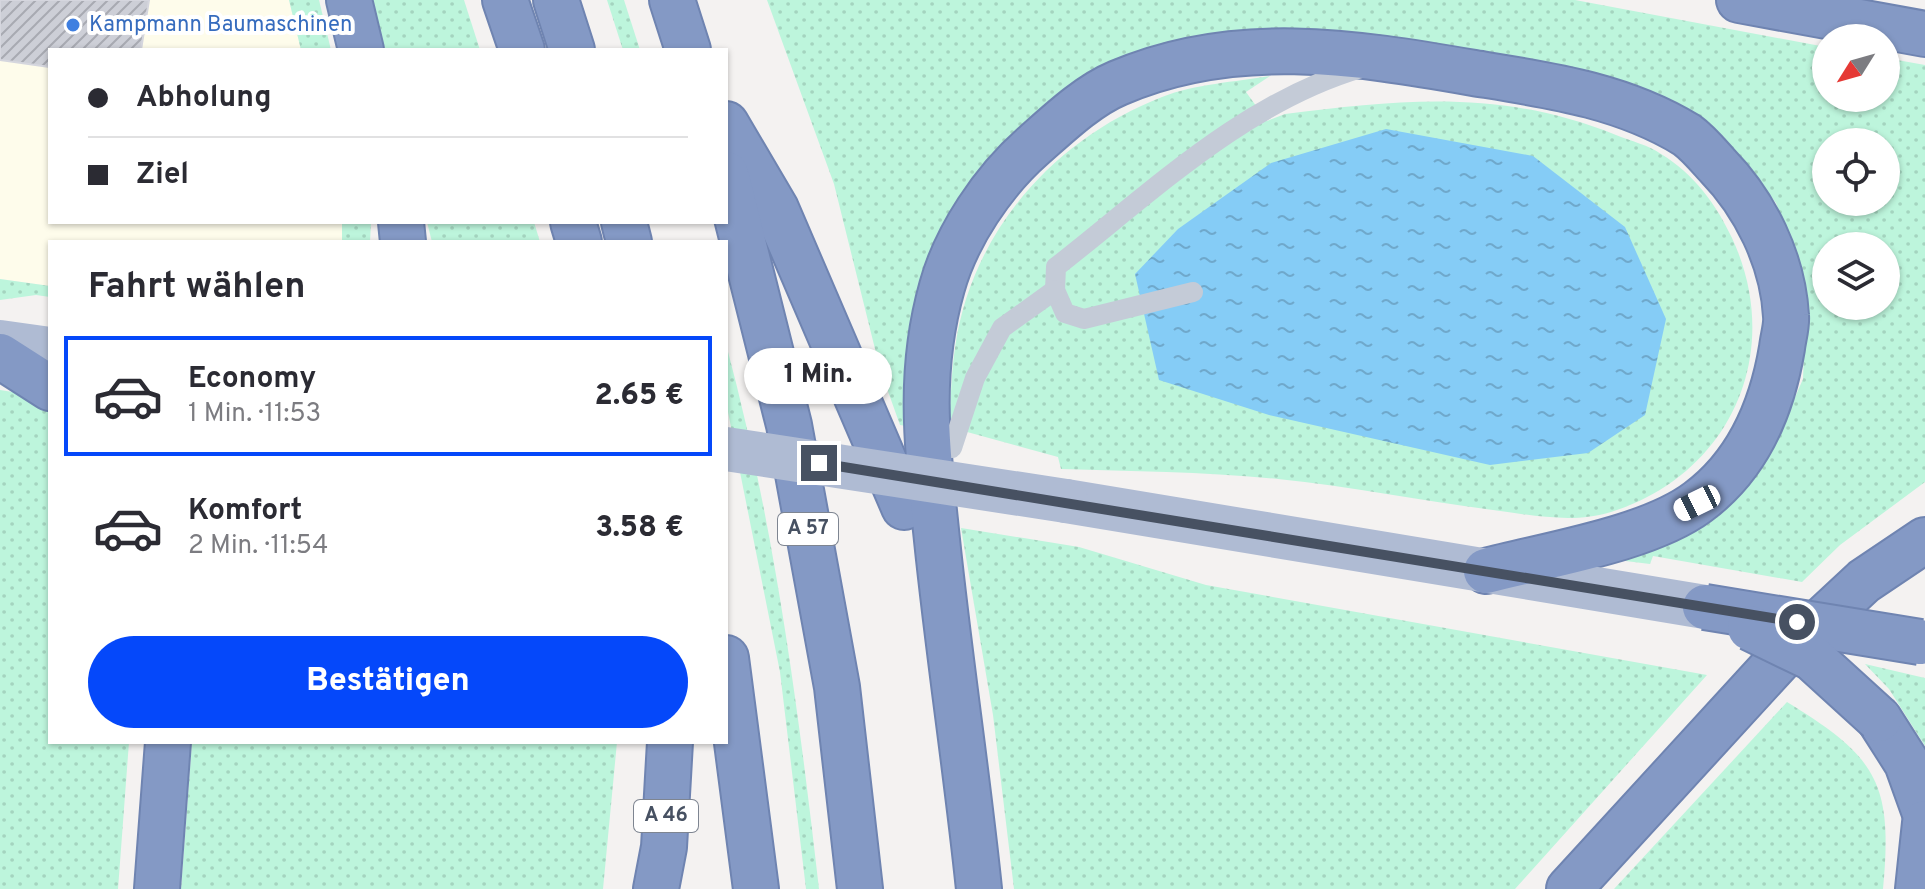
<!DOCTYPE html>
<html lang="de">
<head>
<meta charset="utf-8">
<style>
  body { margin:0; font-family:Overpass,sans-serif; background:#f2f2f3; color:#2b2b33; height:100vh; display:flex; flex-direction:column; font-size:30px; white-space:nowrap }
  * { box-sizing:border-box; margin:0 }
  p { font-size:26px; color:#7c7c81 }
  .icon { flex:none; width:44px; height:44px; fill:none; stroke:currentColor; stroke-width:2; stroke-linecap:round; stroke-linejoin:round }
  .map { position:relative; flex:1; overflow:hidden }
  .drawer { position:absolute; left:48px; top:240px; width:680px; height:504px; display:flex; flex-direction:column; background:#fff; border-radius:0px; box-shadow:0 2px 6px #0004 }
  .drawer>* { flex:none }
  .top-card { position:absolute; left:48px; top:48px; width:680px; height:176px; border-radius:0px; box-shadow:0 2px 6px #0004; display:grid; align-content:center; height:176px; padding:0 40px; background:#fff }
  .needle { width:52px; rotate:233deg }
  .fabs { position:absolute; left:1812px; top:24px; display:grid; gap:16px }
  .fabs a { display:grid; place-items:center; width:88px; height:88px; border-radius:50%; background:#fff; box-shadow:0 2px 6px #0004; font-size:40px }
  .end { position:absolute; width:36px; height:36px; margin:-18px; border:10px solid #475162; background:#fff; box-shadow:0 0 0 4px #fff }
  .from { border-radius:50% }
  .bubble { position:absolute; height:56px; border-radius:28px; background:#fff; box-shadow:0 2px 6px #0004; font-size:26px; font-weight:800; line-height:56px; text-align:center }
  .car { position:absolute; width:24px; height:48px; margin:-24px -12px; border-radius:10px; box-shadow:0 0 6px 2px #0007; background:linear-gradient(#fff 24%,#345 0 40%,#fff 0 76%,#345 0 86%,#fff 0) }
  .top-card b { display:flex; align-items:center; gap:28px; height:76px; font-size:30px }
  .top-card b+b { border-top:2px solid #e1e1e2 }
  .top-card i { width:20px; height:20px; background:#2b2b33 }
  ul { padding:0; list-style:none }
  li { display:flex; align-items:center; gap:24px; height:120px; margin:0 16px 12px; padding:0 24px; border:4px solid transparent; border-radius:0px }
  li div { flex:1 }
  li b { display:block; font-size:30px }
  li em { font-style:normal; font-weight:800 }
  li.active { border-color:#0548fa }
  li>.icon { width:72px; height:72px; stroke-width:1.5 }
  h2 { padding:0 40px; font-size:36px; line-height:96px }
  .cta { display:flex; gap:16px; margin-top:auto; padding:16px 40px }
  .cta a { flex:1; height:92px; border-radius:48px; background:#0548fa; color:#fff; font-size:32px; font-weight:800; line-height:92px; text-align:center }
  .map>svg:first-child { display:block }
</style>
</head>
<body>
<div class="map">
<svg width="1925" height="889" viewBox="0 0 1925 889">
  <defs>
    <pattern id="grass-dots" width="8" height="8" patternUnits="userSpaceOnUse" patternTransform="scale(2)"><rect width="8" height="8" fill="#bdf5dc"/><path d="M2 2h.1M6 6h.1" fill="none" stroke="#a4d4bf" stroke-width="1.8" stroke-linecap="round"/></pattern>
    <pattern id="water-ripples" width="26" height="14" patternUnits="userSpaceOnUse" patternTransform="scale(2)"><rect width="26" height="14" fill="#85ccf6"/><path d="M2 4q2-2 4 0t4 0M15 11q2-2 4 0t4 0" fill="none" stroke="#6fa8cb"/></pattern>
    <pattern id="building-hatch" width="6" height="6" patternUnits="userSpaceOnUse" patternTransform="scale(2)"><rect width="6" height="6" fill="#cdcfd7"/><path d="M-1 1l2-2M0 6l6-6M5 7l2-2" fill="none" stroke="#a8aab2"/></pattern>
  </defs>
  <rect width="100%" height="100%" fill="#f4f2f1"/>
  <path fill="#fefceb" d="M0,0h289l12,50h-251v172h292v20h-292v44l-50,-7z"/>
  <g fill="url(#grass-dots)" fill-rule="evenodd">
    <path d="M289,0h30l12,50h-30z"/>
    <path d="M372,0h92l16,50h-95z"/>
    <path d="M607,0h17l16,50h-17z"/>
    <path d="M767,0h808l251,47v51h60v-40l39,7v417l-85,63 -38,37 -149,-26 -3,8 -57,-7 136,-57 43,-50 31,-71 3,-87 -30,-89 -53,-67 -69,-41 -513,-35 -200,191 -35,102v73l-6,-1 -20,-56 -46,-185zM1826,142h60v60h-60zM1826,246h60v60h-60z"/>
    <path d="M1270,76l-24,16 21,29 18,-7c119,-15 217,-25 331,21 15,6 32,10 45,19 33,20 55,50 71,84 53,114 -1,236 -121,274 -38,12 -80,3 -118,-2 -72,-9 -144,-24 -215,-31 -72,-7 -145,-8 -217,-10l-3,-12 -109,-30c2,-26 2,-53 6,-79 16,-116 99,-209 207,-251 33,-13 73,-15 108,-21z"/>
    <path d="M342,222h29l-1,20h-28z"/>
    <path d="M427,222h107l6,20h-108z"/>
    <path d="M0,279l50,7v11l-14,-2 -36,5z"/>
    <path d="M726,344c48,179 72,361 93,545h-13l-26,-217 -54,-270z"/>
    <path d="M0,390l19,3 31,17v332h79l-11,147h-118z"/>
    <path d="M961,528l118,19 127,38 501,90 -192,214h-501l-21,-174z"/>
    <path d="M1865,664l60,14v68l-36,-57z"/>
    <path d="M1787,702c90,55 106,81 96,187h-269z"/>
    <path d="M192,742h425l-14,147h-422z"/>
  </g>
  <path fill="url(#water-ripples)" d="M1386,129l147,27 92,71 41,92 -21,96 -57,38 -98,12 -221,-50 -110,-35 -24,-106 43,-45 93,-66z"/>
  <path fill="url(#building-hatch)" stroke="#d5d6de" stroke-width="2" d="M0,0h149l-8,50h-91v17l-50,-7z"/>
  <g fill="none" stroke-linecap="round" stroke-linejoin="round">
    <g stroke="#6f84b1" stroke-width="48">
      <g id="highway">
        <path d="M349,0l12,50"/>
        <path d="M505,0l17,50"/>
        <path d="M556,0l16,50"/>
        <path d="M672,0l16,50"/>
        <path d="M1739,0l186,34"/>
        <path d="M726,124l50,85 128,298"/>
        <path d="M726,174l63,251 48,262 23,202"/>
        <path d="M401,222l2,20"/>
        <path d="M573,222l6,20"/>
        <path d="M624,222l5,20"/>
        <path d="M0,356l50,32"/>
        <path d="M726,658l30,231"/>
        <path d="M1879,719l28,44 18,50"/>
        <path d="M157,889l11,-147"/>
        <path d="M656,889l8,-42 6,-105"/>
        <path d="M979,889c-12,-116 -30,-232 -42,-349 -9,-88 -20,-165 5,-253 14,-51 51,-106 91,-141 25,-22 54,-50 85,-63 116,-50 236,-31 356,-10 74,12 148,22 213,62 11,8 21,20 30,30 38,39 66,95 69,151 1,10 -3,22 -4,32 -10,60 -34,117 -84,154 -49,37 -151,53 -212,69"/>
        <path d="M1569,889l209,-228 86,-80 61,-41"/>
        <path d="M1918,889l7,-66"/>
      </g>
    </g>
    <g stroke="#c4cbd7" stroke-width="20">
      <path d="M1193,292l-109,27 -19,-6 -10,-23 1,-23c95,-74 187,-164 305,-199"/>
      <path d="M952,448l23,-70 27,-50 53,-38"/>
    </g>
    <g stroke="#afbbd3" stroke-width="44">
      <path d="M0,342l50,7"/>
      <path d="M1066,501l639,106"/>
    </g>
    <use href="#highway" stroke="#8499c5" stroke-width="44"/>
    <g stroke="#6f84b1" stroke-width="48" stroke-linecap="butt">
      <g id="highway-bridge">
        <path d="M1705,607l215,35"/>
        <path d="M1750,628l62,30 67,61"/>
      </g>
    </g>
    <path stroke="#afbbd3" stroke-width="44" d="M726,449l340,52"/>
    <use href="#highway-bridge" stroke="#8499c5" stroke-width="44"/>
  </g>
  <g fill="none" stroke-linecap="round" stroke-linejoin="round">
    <path stroke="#475162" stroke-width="10" d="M819,463l978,159"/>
  </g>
  <circle fill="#3f7fe0" stroke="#fff" stroke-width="3" cx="73" cy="25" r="8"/>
  <g text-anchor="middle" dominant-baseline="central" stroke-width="8" stroke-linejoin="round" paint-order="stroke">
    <g fill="#fff" stroke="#7e8591" stroke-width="2">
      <rect x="778" y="513" width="60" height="32" rx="6"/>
      <rect x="634" y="800" width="64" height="32" rx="6"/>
    </g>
    <g font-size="20" font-weight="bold" fill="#475162">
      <text x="808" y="529">A 57</text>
      <text x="666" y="816">A 46</text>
    </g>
    <g font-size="22" fill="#366cbe" stroke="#fff" text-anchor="start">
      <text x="89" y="25">Kampmann Baumaschinen</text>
    </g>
  </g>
</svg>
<div class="fabs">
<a><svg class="needle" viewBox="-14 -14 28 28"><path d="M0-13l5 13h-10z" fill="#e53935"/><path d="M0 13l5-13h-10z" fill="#7c7c81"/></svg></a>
<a><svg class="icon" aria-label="locate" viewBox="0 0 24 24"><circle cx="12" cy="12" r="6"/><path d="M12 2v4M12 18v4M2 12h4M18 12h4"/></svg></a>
<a><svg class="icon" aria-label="layers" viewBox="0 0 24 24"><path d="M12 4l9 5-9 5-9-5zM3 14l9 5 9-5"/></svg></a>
</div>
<i class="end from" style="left:1797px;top:622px"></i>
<i class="end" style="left:819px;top:463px"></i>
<div class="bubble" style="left:744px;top:348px;width:148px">1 Min.</div>
<i class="car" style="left:1697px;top:503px;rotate:244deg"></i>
<div class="top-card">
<b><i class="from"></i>Abholung</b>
<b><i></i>Ziel</b>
</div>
<section class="drawer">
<h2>Fahrt wählen</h2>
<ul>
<li class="active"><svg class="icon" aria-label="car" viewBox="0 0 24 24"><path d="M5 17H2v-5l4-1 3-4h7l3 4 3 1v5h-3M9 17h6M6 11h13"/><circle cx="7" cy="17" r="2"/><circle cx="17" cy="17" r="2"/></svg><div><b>Economy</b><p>1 Min. · 11:53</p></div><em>2.65 €</em></li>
<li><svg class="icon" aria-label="car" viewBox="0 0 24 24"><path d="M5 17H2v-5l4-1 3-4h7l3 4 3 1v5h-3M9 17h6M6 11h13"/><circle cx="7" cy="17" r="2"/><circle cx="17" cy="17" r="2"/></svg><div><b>Komfort</b><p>2 Min. · 11:54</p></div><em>3.58 €</em></li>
</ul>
<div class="cta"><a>Bestätigen</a></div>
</section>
</div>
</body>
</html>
